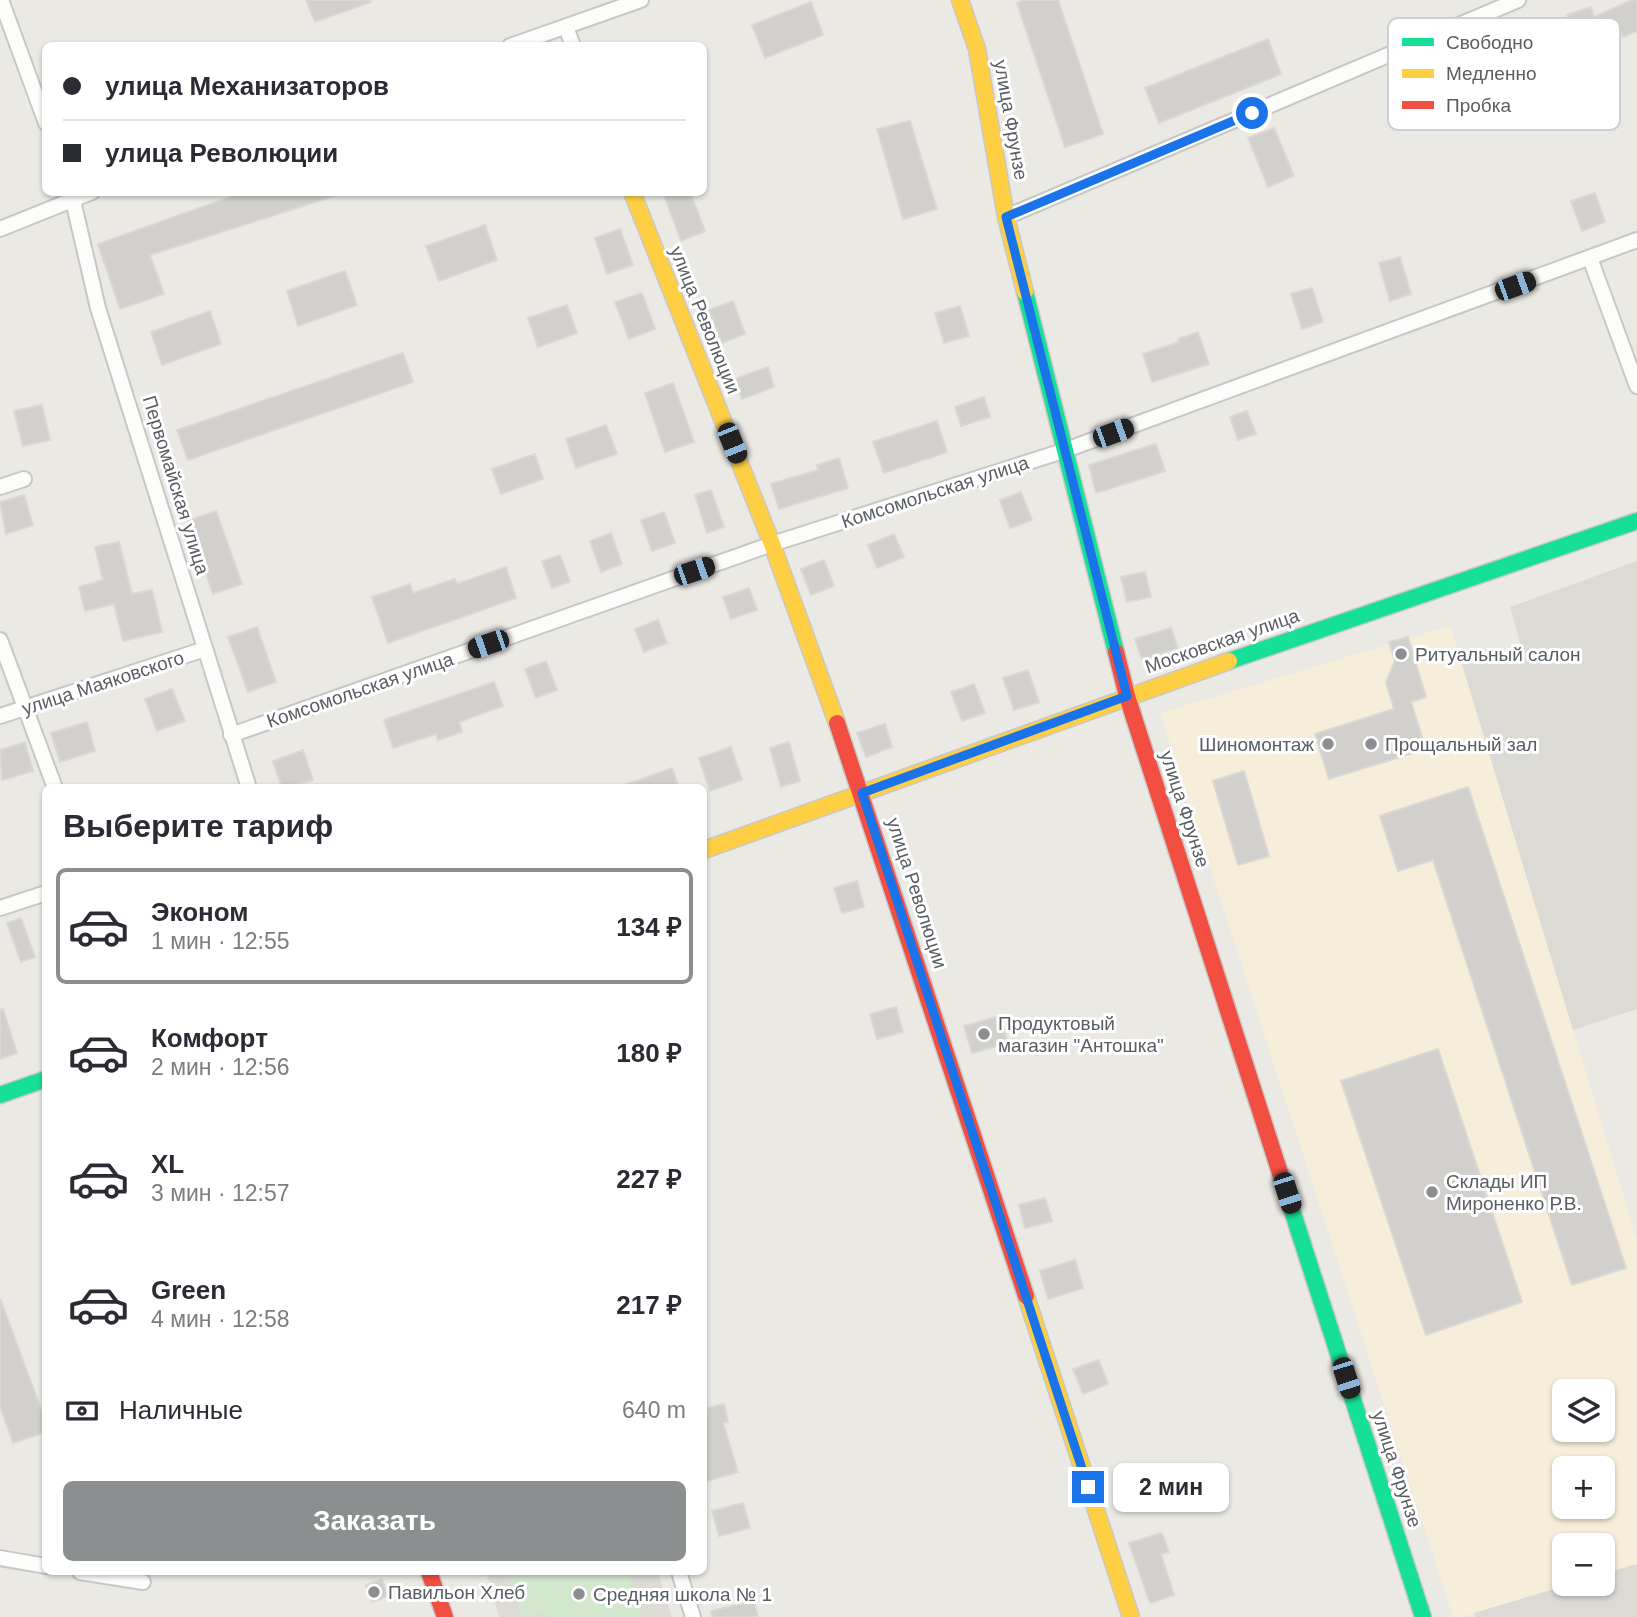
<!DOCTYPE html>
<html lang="ru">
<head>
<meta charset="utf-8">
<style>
  body { margin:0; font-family:Arial,sans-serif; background:#f2f2f3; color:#2b2b33; height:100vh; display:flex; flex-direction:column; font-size:26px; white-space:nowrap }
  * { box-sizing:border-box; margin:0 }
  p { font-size:23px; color:#7c7c81 }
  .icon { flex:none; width:38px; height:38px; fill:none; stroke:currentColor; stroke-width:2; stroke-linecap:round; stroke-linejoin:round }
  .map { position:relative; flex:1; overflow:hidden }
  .side { position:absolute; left:42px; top:784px; width:665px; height:791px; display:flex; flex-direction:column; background:#fff; border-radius:10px; box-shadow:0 2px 5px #0004 }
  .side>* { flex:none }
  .top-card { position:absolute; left:42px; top:42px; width:665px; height:154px; border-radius:10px; box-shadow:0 2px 5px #0004; display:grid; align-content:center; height:154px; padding:0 21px; background:#fff }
  .tools { position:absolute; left:1552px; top:1379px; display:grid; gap:14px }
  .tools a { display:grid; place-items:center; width:63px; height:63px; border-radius:10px; background:#fff; box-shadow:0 2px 5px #0004; font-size:35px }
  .end { position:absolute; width:32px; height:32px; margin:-16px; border:9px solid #1a73e8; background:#fff; box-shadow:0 0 0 4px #fff }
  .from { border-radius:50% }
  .bubble { position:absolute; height:49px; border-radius:10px; background:#fff; box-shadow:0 2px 5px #0004; font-size:23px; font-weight:700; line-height:49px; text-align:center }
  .car { position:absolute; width:21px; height:42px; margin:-21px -10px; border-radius:9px; box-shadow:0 0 5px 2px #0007; background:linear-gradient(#222 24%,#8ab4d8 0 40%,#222 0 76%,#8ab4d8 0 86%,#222 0) }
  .top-card b { display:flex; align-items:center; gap:24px; height:66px; font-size:26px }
  .top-card b+b { border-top:2px solid #e1e1e2 }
  .top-card i { width:18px; height:18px; background:#2b2b33 }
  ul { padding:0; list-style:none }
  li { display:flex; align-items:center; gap:21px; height:116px; margin:0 14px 10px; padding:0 7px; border:4px solid transparent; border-radius:10px }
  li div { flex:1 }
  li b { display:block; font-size:26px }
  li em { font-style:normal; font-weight:700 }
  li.active { border-color:#8c8f90 }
  li>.icon { width:63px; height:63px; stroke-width:1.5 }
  h2 { padding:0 21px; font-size:32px; line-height:84px }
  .pay { display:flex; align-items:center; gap:18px; height:77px; padding:0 21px; font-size:26px }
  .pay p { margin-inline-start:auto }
  .cta { display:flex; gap:14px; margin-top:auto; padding:14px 21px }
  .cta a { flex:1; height:80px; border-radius:10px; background:#8c8f90; color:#fff; font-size:28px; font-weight:700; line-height:80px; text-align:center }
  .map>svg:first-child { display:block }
</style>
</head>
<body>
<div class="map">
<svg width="1637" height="1617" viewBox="0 0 1637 1617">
  <rect width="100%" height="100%" fill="#ebe9e4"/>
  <path fill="#f6eedb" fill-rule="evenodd" d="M1450,626l187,614v324l-34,10v-29h-39v39h7l-110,33h-8l-293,-904zM1564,1391h39v39h-39zM1564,1468h39v39h-39z"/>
  <g fill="#dcdad5">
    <path d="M1637,561v448l-64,21 -111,-366 60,-15 -12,-42z"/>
    <path d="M1637,1564v53h-162l-1,-4 97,-29h32v-10z"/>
  </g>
  <path fill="#dddbd4" d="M486,1572h172l14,45h-173z"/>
  <path fill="#d2e8cd" d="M510,1572h117l16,45h-97l-1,-4 -23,4z"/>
  <g fill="#d1d0cd" stroke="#dad8d4" stroke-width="2">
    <path d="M306,0h65v2l-56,20z"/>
    <path d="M1025,0h33l45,134 -38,13 -48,-144z"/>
    <path d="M1632,0h5v31l-14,6 -2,-5 -43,14 -11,-31 24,-8 3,10z"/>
    <path d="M811,2l12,33 -58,23 -13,-33z"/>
    <path d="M1268,39l13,35 -122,49 -14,-35z"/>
    <path d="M910,121l27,88 -34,10 -26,-90z"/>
    <path d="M1274,128l20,48 -26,11 -20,-49z"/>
    <path d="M244,192l93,3 -187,60 14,39 -44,15 -22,-65z"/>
    <path d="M663,192h27l15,39 -24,10z"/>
    <path d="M1595,193l10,29 -23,9 -11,-30z"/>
    <path d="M485,225l12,35 -58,21 -13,-35z"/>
    <path d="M620,229l13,36 -26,9 -12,-36z"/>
    <path d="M1400,257l11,37 -21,7 -11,-38z"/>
    <path d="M345,271l12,34 -59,21 -11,-35z"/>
    <path d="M1312,288l11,34 -21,7 -11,-35z"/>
    <path d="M642,293l13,36 -26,10 -14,-37z"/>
    <path d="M733,301l12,33 -23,9 -13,-33z"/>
    <path d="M567,305l10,28 -39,14 -10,-29z"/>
    <path d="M960,306l9,30 -25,7 -9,-30z"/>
    <path d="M210,311l11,33 -59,21 -11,-33z"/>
    <path d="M1198,332l11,32 -57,18 -9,-28 36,-12 -1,-3z"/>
    <path d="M403,353l10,29 -225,78 -11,-30z"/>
    <path d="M768,367l6,20 -32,12 -7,-20z"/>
    <path d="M673,383l21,59 -29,10 -20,-59z"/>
    <path d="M984,397l6,20 -29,9 -6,-19z"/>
    <path d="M42,405l8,35 -27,6 -9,-35z"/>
    <path d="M1247,411l9,23 -18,6 -8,-23z"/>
    <path d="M937,421l10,31 -63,21 -11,-31z"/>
    <path d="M606,425l11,29 -41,14 -10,-29z"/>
    <path d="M1156,444l9,27 -69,22 -7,-28z"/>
    <path d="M535,454l8,25 -42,15 -9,-25z"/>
    <path d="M839,458l9,30 -69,21 -8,-25 47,-14 -1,-5z"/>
    <path d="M711,490l13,37 -17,6 -12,-38z"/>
    <path d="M1021,492l11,28 -22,8 -10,-28z"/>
    <path d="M24,495l9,30 -27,9 -6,-32z"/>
    <path d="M216,511l26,73 -29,10 -25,-73z"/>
    <path d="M664,512l11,31 -23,8 -11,-31z"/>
    <path d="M611,533l11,31 -21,8 -11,-31z"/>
    <path d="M894,534l10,23 -27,11 -9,-23z"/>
    <path d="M119,542l13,52 20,-4 10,42 -39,9 -9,-37 -29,7 -6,-24 24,-7 -8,-33z"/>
    <path d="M560,555l10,27 -18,6 -10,-27z"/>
    <path d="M824,560l10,26 -23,9 -10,-26z"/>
    <path d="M506,567l10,31 -128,45 -16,-46 38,-13 3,9 42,-14 2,5z"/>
    <path d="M1145,572l6,25 -24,5 -6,-25z"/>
    <path d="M749,588l8,22 -26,9 -8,-22z"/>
    <path d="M658,620l9,23 -23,9 -9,-23z"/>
    <path d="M257,627l19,55 -28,10 -20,-55z"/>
    <path d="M1171,628l7,20 -36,12 -7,-21z"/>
    <path d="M1408,637l18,60 -15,5 15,47 -97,30 -14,-45 79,-25 -8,-27 9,-21 -6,-19z"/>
    <path d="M546,661l11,29 -21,8 -11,-29z"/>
    <path d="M1028,670l11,32 -25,8 -11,-32z"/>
    <path d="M494,682l9,24 -44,16 3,10 -24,8 -2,-6 -43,14 -9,-28z"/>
    <path d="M974,684l11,29 -23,8 -11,-29z"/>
    <path d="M172,689l13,32 -28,10 -12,-32z"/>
    <path d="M87,722l8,29 -35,11 -9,-29z"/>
    <path d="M885,724l7,23 -26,10 -9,-24z"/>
    <path d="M25,742l8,29 -31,9 -2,-30z"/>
    <path d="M789,742l11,39 -19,6 -11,-39z"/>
    <path d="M731,747l11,33 -32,11 -11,-33z"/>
    <path d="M303,750l10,30 -31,8 -9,-27z"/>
    <path d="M672,768l7,20h-57v-2z"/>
    <path d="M1244,771l25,85 -31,9 -25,-84z"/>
    <path d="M1468,787l158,481 -54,17 -139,-425 -35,11 -18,-55z"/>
    <path d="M857,881l7,26 -22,6 -8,-25z"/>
    <path d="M21,918l14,39 -14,5 -14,-39z"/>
    <path d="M896,1007l7,25 -26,7 -7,-25z"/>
    <path d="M3,1009l14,44 -17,6v-49z"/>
    <path d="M1000,1016l8,27 -36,10 -8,-27z"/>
    <path d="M1438,1049l84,253 -96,33 -85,-254z"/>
    <path d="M1045,1198l7,23 -27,7 -6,-23z"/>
    <path d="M1075,1260l8,28 -35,11 -8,-28z"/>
    <path d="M0,1298l46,125v9l-33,11 -13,-37z"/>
    <path d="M1099,1360l9,24 -25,10 -10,-25z"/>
    <path d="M724,1404l4,18 -5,1 15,49 -34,10v-73z"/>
    <path d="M743,1503l7,25 -31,8 -7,-25z"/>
    <path d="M1162,1533l7,19 -8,2 13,41 -24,8 -21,-60z"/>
    <path d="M382,1579l6,17 -16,6 -6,-17z"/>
    <path d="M754,1601l4,16h-46l-1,-6z"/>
  </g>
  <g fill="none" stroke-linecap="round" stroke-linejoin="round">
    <g stroke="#c7c7c7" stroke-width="18">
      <g id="street">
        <path d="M1,0l45,123"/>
        <path d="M566,27l7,19"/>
        <path d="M510,46l131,-46"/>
        <path d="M71,192l27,116 151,480"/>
        <path d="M1006,217l512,-217"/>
        <path d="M0,229l92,-37"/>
        <path d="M1590,258l47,128"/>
        <path d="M0,487l24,-8"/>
        <path d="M0,640l55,148"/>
        <path d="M0,716l205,-67"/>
        <path d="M231,735l541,-191 291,-93 574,-211"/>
        <path d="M0,908l46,-15"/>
        <path d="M0,1558l46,8"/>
        <path d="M80,1572l63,10"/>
        <path d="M679,1572l14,45"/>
      </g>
    </g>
    <g stroke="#c8c8c8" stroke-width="19">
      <g id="fast">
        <path d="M1025,292l91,360"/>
        <path d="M1229,661l408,-140"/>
        <path d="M0,1095l46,-16"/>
        <path d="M1280,1173l143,444"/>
      </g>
    </g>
    <g stroke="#c8c8c8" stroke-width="19">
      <g id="slow">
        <path d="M960,0l17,49 29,168 19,75"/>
        <path d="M632,192l140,352 65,179"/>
        <path d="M704,850l525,-189"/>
        <path d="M1026,1296l105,321"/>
      </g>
    </g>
    <g stroke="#c8c8c8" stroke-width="19">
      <g id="jam">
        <path d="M1116,652l11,44 153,477"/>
        <path d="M837,723l189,573"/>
        <path d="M429,1572l16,45"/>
      </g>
    </g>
    <use href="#street" stroke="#fcfcfb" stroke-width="14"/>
    <use href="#fast" stroke="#16e098" stroke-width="16"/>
    <use href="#slow" stroke="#ffcf43" stroke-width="16"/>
    <use href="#jam" stroke="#f24e42" stroke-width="16"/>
  </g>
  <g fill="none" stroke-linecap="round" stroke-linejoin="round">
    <path stroke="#1a73e8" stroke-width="9" d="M1088,1487l-226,-694 265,-97 -121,-479 246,-104"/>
  </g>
  <g fill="#8c8f90" stroke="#fff" stroke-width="2.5">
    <circle cx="1401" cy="654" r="7"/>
    <circle cx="1328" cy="744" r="7"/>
    <circle cx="1371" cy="744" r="7"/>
    <circle cx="984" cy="1034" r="7"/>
    <circle cx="1432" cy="1192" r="7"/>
    <circle cx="374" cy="1592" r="7"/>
    <circle cx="579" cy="1594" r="7"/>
  </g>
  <g text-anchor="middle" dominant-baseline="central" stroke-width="6" stroke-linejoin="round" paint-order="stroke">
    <g font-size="19" fill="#595e63" stroke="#fff">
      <text transform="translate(1011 120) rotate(80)">улица Фрунзе</text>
      <text transform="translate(705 320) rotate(68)">улица Революции</text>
      <text transform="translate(176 485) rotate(73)">Первомайская улица</text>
      <text transform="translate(935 492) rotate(-18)">Комсомольская улица</text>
      <text transform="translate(1222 641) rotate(-19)">Московская улица</text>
      <text transform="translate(103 683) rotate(-18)">улица Маяковского</text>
      <text transform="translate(360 690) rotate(-19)">Комсомольская улица</text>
      <text transform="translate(1185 809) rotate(72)">улица Фрунзе</text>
      <text transform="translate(917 893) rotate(72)">улица Революции</text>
      <text transform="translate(1397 1469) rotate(72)">улица Фрунзе</text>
    </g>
    <g font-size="19" fill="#595e63" stroke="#fff" text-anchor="start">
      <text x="1415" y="654">Ритуальный салон</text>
      <text x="1314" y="744" text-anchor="end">Шиномонтаж</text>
      <text x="1385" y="744">Прощальный зал</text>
      <text x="998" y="1023">Продуктовый<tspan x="998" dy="22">магазин "Антошка"</tspan></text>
      <text x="1446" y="1181">Склады ИП<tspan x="1446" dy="22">Мироненко Р.В.</tspan></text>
      <text x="388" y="1592">Павильон Хлеб</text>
      <text x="593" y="1594">Средняя школа № 1</text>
    </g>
  </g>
  <rect x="1388" y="18" width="232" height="112" rx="10" fill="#fff" stroke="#cdcfd0" stroke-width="2"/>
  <rect x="1402" y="38" width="32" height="8" fill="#16e098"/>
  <rect x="1402" y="69" width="32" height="9" fill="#ffcf43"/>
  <rect x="1402" y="101" width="32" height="8" fill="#f24e42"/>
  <g font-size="19" fill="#595e63">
    <text x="1446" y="49">Свободно</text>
    <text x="1446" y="80">Медленно</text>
    <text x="1446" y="112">Пробка</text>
  </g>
</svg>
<div class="tools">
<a><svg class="icon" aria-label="layers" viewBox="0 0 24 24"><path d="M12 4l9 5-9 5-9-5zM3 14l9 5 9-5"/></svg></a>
<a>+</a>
<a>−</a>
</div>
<i class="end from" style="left:1252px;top:113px"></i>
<i class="end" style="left:1088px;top:1487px"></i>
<div class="bubble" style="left:1113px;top:1463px;width:116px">2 мин</div>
<i class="car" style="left:1515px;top:286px;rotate:70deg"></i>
<i class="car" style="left:1113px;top:433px;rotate:70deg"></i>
<i class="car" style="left:732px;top:443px;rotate:158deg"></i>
<i class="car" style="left:694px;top:571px;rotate:71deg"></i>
<i class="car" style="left:488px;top:644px;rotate:251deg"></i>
<i class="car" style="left:1287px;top:1193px;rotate:162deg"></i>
<i class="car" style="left:1346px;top:1378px;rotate:162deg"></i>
<div class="top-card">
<b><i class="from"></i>улица Механизаторов</b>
<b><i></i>улица Революции</b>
</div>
<section class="side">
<h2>Выберите тариф</h2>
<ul>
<li class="active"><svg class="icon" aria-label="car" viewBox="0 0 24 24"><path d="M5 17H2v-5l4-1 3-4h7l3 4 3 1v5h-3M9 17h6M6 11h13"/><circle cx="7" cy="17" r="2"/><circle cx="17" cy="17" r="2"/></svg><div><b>Эконом</b><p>1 мин · 12:55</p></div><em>134 ₽</em></li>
<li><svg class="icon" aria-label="car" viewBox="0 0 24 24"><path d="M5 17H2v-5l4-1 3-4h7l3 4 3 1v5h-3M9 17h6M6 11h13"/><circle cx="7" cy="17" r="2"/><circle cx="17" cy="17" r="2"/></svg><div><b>Комфорт</b><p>2 мин · 12:56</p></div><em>180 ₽</em></li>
<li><svg class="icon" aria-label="car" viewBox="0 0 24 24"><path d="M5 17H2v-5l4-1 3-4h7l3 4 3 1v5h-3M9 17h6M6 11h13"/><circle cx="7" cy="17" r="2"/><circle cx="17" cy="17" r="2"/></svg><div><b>XL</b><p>3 мин · 12:57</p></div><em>227 ₽</em></li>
<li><svg class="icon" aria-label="car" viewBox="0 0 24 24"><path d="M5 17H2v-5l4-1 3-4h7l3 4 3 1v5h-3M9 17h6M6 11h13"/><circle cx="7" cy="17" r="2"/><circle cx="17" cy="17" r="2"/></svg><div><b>Green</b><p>4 мин · 12:58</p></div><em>217 ₽</em></li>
</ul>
<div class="pay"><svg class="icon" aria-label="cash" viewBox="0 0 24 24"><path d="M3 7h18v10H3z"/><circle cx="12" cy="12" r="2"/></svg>Наличные<p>640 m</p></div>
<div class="cta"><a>Заказать</a></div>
</section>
</div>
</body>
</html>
